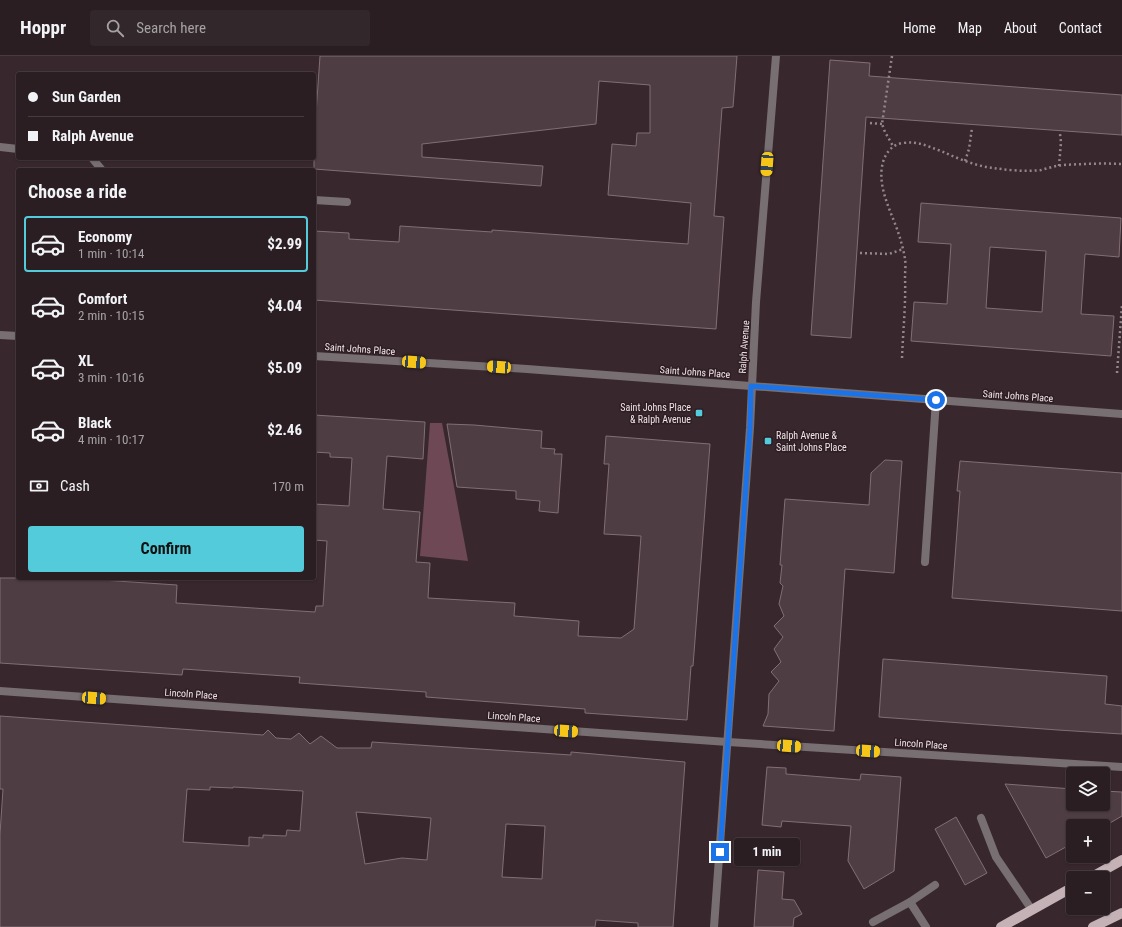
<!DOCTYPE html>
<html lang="en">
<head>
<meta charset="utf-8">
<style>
  body { margin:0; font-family:"Roboto Condensed",sans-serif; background:#32272a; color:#f1f3f6; height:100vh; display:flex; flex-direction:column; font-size:15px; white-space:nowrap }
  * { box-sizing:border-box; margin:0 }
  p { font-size:13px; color:#a5a2a5 }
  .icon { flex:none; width:22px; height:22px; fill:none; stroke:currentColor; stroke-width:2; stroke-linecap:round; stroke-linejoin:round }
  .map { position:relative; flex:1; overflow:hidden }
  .sheet { position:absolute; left:16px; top:112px; width:300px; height:412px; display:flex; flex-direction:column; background:#2a1e22; border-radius:4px; box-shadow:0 1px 3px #0004,0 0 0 1px #463c40 }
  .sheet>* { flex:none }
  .top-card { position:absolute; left:16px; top:16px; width:300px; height:88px; border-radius:4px; box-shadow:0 1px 3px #0004,0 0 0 1px #463c40; display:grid; align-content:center; height:88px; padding:0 12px; background:#2a1e22 }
  .fabs { position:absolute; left:1066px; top:711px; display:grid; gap:8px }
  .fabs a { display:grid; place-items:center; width:44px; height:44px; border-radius:4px; background:#2a1e22; box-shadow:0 1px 3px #0004,0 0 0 1px #463c40; font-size:20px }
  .end { position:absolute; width:18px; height:18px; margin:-9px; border:5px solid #1a73e8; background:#fff; box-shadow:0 0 0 2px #fff }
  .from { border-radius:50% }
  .bubble { position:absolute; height:28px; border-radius:4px; background:#2a1e22; box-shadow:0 1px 3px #0004,0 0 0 1px #463c40; font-size:13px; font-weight:700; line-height:28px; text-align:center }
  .car { position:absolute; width:12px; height:24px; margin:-12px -6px; border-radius:5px; box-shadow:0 0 3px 1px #0007; background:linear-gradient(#f5c518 24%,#345 0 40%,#f5c518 0 76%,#345 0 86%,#f5c518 0) }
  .top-card b { display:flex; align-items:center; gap:14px; height:38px; font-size:15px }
  .top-card b+b { border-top:1px solid #463c40 }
  .top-card i { width:10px; height:10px; background:#f1f3f6 }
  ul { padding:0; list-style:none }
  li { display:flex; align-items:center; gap:12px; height:56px; margin:0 8px 6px; padding:0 4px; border:2px solid transparent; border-radius:4px }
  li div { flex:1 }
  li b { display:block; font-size:15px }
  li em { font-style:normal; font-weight:700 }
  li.selected { border-color:#53cbdb }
  li>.icon { width:36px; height:36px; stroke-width:1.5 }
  h2 { padding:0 12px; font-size:18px; line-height:48px }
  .pay { display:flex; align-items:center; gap:10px; height:44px; padding:0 12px; font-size:15px }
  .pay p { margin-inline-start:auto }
  .action { display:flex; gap:8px; margin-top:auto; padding:8px 12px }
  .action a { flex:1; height:46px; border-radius:4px; background:#53cbdb; color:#111; font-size:16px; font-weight:700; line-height:46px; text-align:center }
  header { display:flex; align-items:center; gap:24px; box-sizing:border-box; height:56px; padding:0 20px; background:#2a1e22; border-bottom:1px solid #463c40 }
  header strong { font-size:19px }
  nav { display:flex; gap:22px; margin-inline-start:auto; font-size:14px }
  .search { width:280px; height:36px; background:#32272a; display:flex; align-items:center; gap:10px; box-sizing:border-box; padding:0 14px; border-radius:4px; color:#a5a2a5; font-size:15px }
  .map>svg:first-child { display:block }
</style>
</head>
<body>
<header>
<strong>Hoppr</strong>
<div class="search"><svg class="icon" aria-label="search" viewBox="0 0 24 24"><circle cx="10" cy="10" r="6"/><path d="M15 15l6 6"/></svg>Search here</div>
<nav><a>Home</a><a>Map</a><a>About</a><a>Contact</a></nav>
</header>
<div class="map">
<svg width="1122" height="871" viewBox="0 0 1122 871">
  <rect width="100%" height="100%" fill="#38282d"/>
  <path fill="#6f4855" d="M430,367h12l26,138 -48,-5z"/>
  <g fill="#4e3d42" stroke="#826f75" fill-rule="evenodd">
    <path d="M320,0h417l-4,51 -11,1 -8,108 10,1 -8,112 -402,-29v-69l35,2v6l50,3 1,-16 92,6v-2l196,14 3,-41 -83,-8 4,-51 24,2 1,-13h13v-48l-51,-4 -3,43 -174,20v13l121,9 -2,20 -227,-17v-26z"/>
    <path d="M830,4l40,3 -1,13 253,19v40l-256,-18 -15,221 -40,-3z"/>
    <path d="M921,147l200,15 -2,39 -34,-3 -4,60 33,2 -3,40 -200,-15 3,-39 33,2 4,-60 -33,-2zM990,191l56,4 -4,61 -56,-4z"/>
    <path d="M314,359l111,7 -2,37 -36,-3 -4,53 37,3 -4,50 14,1 -2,35 87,5 -1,13 65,5 -1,15 43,2 13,-9 7,-93 -37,-2 5,-70h-5l2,-28 104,8 -17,222h-2l-4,54 -102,-7v-4l-159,-12v-5l-127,-9 1,-6 -117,-8 -1,6 -182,-12v-85h71l106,7 -1,18 139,9 1,-6h7l4,-65 -13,-1v-36l35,2 3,-48 -22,-1v-4l-16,-1z"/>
    <path d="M447,368l27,1 68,6 -1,17 14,1 -1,5h8l-4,59 -19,-2 1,-10 -24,-2v-8l-59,-4z"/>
    <path d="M885,404l17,1 -8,112 -49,-4 -11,162 -71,-5 5,-12 1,-20 10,-13 -8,-9 10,-10 -7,-13 9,-12 -9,-11 10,-10 -5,-12 4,-18 -3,-3 2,-18h-2l5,-66 84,6 2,-32z"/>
    <path d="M960,405l162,12v138l-170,-13 8,-107h-3z"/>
    <path d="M883,603l224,17 -2,28 17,2v28l-64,-4 -179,-13z"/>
    <path d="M0,660l263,19 5,-5 8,8 15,1 8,-6 11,11 11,-8 16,12h34l1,-6 199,13v-3l114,10 -12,165h-35v-4l-42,-3 -1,7h-595v-93l3,-45h-3zM210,731l23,1v-1l70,4 -3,40 -13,-1 -1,6 -23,-1v3l-14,-1v9l-66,-4 4,-53 23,1zM356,756l75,6 -4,42 -25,-2 -37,6zM506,768l39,2 -3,53 -40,-2z"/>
    <path d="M767,711l19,1v6l74,6 1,-6 40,3 -7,94 -30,18 -16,-28 3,-35 -69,-5 -1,6 -19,-2z"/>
    <path d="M1005,728l68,5v15h30v-13l19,1v24l-19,11v-1h-30v17l-27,15z"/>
    <path d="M956,761l31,56 -22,12 -30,-56z"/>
    <path d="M758,814l26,2 -2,27 12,1 8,14 -8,4 -1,9h-39z"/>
  </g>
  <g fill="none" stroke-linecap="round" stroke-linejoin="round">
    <g stroke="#94878b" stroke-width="2.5" stroke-dasharray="2 3" stroke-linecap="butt">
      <path d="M892,0l-10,68 3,8 8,14"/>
      <path d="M870,67l12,1"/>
      <path d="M965,105l4,-12 3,-21"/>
      <path d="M1059,110l2,-24 -1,-8"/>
      <path d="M860,197l29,1 14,-5"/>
      <path d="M902,302c1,-27 4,-54 3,-81 0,-6 1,-13 0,-18 -1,-7 -3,-14 -5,-21 -7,-24 -24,-50 -17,-76 3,-10 10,-18 20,-19 15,-2 24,3 38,8 16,7 34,15 52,17 15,2 32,4 48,2 7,-2 14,-4 21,-5 20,-1 40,-2 60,-1"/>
      <path d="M1117,317l5,-68"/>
    </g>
    <g stroke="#786f72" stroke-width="8">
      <path d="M0,91l18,2"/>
      <path d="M92,102l10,12"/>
      <path d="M314,144l33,2"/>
      <path d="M925,506l11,-162"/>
      <path d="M981,762l15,39 36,53"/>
      <path d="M910,846l25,-17"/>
      <path d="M873,866l37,-20 16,25"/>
    </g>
    <g stroke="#786f72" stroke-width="8">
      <path d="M0,279l18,1"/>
      <path d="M314,300l213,13 595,45"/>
      <path d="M0,635l728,51 394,25"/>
      <path d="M714,871l36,-499 6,-126 20,-246"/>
    </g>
    <g stroke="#c4b2b7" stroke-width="10">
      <path d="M1090,822l32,-18"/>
      <path d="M1001,871l72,-40"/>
      <path d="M1093,871l29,-14"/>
    </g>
  </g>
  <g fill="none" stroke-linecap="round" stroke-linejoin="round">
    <path stroke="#1a73e8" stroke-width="5" d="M720,796l30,-424 1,-42 185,14"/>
  </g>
  <g fill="#53cbdb" stroke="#2e1e23" stroke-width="1.5">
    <rect x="695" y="353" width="8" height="8" rx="2"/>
    <rect x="764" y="381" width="8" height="8" rx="2"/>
  </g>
  <g text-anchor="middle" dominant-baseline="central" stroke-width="3" stroke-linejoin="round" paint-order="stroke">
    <g font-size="10" fill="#efe4e7" stroke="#2e1e23">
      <text transform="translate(744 291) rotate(-86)">Ralph Avenue</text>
      <text transform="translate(360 293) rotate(4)">Saint Johns Place</text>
      <text transform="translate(695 316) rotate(4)">Saint Johns Place</text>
      <text transform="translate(1018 340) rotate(4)">Saint Johns Place</text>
      <text transform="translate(191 638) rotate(4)">Lincoln Place</text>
      <text transform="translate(514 661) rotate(4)">Lincoln Place</text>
      <text transform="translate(921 688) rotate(4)">Lincoln Place</text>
    </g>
    <g font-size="10" fill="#efe4e7" stroke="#2e1e23" text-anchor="end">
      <text x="691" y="351">Saint Johns Place<tspan x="691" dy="12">&amp; Ralph Avenue</tspan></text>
      <text x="776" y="379" text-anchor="start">Ralph Avenue &amp;<tspan x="776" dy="12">Saint Johns Place</tspan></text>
    </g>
  </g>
</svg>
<div class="fabs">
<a><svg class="icon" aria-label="layers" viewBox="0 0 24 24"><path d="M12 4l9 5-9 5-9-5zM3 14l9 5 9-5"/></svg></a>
<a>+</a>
<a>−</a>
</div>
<i class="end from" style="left:936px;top:344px"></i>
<i class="end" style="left:720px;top:796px"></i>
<div class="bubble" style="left:734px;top:782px;width:66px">1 min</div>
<i class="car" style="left:767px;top:108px;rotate:184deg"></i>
<i class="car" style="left:414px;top:306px;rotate:94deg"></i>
<i class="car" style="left:499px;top:311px;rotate:274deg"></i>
<i class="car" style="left:94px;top:642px;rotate:94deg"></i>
<i class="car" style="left:566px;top:675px;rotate:94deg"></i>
<i class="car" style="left:789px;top:690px;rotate:94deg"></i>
<i class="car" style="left:868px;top:695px;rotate:94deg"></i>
<div class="top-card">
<b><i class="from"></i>Sun Garden</b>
<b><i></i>Ralph Avenue</b>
</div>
<section class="sheet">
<h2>Choose a ride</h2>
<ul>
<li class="selected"><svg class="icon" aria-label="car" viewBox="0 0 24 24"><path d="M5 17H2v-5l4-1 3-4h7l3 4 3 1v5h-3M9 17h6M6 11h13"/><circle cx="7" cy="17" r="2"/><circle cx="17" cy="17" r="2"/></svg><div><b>Economy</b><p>1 min · 10:14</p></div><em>$2.99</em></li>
<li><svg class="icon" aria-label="car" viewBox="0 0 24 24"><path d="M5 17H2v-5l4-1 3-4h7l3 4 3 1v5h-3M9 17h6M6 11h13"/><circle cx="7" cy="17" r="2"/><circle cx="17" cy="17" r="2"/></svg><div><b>Comfort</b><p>2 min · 10:15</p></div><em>$4.04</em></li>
<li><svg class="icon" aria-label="car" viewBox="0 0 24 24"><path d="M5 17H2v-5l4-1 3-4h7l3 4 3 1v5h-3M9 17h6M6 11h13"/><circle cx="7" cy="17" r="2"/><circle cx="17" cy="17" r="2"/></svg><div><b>XL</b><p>3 min · 10:16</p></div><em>$5.09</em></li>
<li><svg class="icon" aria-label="car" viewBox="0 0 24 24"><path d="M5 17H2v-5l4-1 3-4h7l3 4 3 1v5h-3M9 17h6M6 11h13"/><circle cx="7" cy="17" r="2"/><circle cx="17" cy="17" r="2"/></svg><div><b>Black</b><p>4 min · 10:17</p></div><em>$2.46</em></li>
</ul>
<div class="pay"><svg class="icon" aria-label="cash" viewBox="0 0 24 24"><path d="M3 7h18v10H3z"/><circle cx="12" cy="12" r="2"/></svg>Cash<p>170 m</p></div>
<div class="action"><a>Confirm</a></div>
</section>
</div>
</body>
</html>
